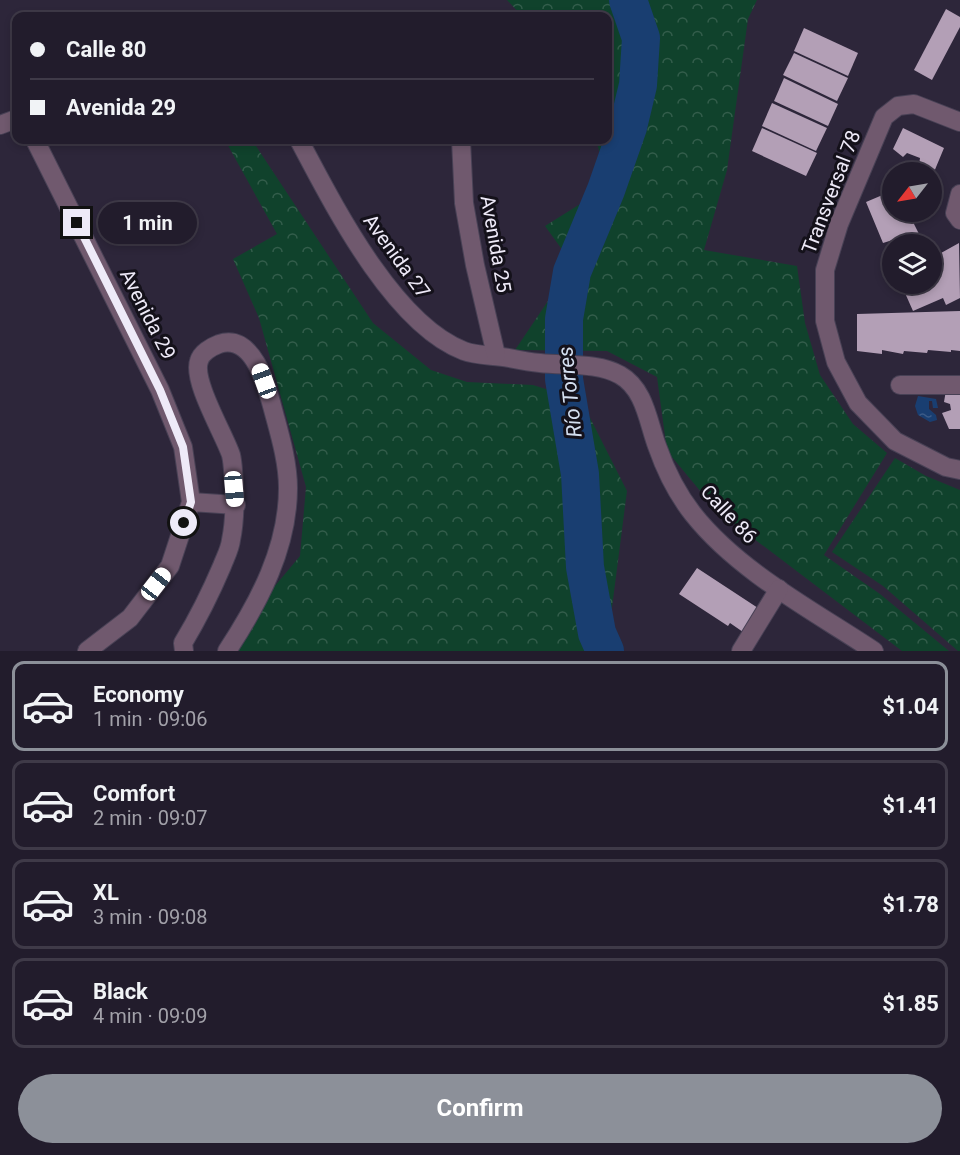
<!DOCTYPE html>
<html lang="en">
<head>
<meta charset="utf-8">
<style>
  body { margin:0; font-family:Roboto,sans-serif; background:#2a2534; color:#f1f3f6; height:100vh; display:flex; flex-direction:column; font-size:22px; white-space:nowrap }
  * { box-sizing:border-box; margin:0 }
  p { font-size:20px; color:#a2a1a9 }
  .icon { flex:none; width:33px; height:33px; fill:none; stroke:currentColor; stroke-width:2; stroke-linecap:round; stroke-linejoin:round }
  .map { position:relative; height:651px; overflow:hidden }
  .sheet { display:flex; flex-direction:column; background:#221c2c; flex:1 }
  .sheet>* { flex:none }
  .top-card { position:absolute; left:12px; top:12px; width:600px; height:132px; border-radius:12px; box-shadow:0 3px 9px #0003,0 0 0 2px #3f3a48; display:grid; align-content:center; height:132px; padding:0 18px; background:#221c2c }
  .needle { width:39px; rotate:239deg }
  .controls { position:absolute; left:882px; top:162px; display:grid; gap:12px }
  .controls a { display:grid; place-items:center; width:60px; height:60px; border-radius:50%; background:#221c2c; box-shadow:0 3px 9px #0003,0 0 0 2px #3f3a48; font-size:30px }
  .end { position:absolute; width:27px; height:27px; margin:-14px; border:8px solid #eeeaf8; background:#111; box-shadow:0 0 0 3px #111 }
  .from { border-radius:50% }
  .bubble { position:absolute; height:42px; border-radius:21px; background:#221c2c; box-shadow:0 3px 9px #0003,0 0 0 2px #3f3a48; font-size:20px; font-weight:700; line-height:42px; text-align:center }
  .car { position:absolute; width:18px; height:36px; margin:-18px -9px; border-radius:8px; box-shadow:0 0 4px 2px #0007; background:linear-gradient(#fff 24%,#345 0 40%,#fff 0 76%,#345 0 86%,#fff 0) }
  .top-card b { display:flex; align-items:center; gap:21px; height:57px; font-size:22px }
  .top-card b+b { border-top:2px solid #3f3a48 }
  .top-card i { width:15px; height:15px; background:#f1f3f6 }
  ul { padding:10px 0 0; list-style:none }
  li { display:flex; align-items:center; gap:18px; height:90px; margin:0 12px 9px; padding:0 6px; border:3px solid #3f3a48; border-radius:12px }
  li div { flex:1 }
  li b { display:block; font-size:22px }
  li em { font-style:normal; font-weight:700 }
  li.selected { border-color:#8c9099 }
  li>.icon { width:54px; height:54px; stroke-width:1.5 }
  .primary-button { display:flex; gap:12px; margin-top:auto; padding:12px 18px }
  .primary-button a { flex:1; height:69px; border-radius:36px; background:#8c9099; color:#fff; font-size:24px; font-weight:700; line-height:69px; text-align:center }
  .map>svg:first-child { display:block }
</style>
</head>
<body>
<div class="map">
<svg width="960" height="651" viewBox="0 0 960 651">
  <defs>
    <pattern id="forest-crowns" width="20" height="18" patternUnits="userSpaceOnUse" patternTransform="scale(1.5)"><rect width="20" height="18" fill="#10422c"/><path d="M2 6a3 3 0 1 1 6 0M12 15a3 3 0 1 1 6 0" fill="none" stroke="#335d4b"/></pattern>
    <pattern id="water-ripples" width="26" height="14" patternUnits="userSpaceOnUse" patternTransform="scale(1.5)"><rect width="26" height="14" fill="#193e71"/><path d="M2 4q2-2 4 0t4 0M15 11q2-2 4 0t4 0" fill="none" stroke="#3b5a86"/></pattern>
  </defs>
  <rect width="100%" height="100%" fill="#2d263a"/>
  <g fill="url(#forest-crowns)">
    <path d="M507,0h250l-9,19 -21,151 -23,80 93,16 8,57 15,52 33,49 34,29 -63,102 56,39 69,57h-47l-186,-141 -49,-59 -10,-74 -50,-26 -92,-1 33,-49 18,-46 -21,-29 40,-25 16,-44 -5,-17h12v-124h-86z"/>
    <path d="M225,140h27l121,183 58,47 36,12 66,3 48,15 46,91 -17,132v28h-372l31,-58 31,-37 6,-69 -47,-169 -26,-59 44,-25z"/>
    <path d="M895,458l31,18 34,14v161h-2l-75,-65 -51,-34z"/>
  </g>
  <path fill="url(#water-ripples)" d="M918,396l18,3 2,9h-5l-1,-7h-3v8l7,6 1,5 -7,2 -12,-7 -3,-9z"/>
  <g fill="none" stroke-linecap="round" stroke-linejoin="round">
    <path stroke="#193e71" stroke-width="38" d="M605,651l-8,-18 -12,-66 -5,-93 -16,-95v-60l8,-47 34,-82 22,-63 10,-42 3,-47 -13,-38"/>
  </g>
  <g fill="#b39fb6">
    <path d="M946,9l14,8v10l-28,53 -18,-10z"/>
    <path d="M804,28l54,25 -10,23 -54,-25z"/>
    <path d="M794,53l54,25 -11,23 -54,-26z"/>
    <path d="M784,78l54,26 -10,22 -54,-25z"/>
    <path d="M772,103l55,25 -11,23 -54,-25z"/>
    <path d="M762,128l55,25 -11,23 -54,-25z"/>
    <path d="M903,128l41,20 -10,24 -15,-7 1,-7 -13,-5 -4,4 -10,-8z"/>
    <path d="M892,191v21h16l11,22 -19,8 -1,-4 -16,5 -17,-41z"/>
    <path d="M959,243l1,55 -14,7 -3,-7 -30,13 -12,-27h31v-20l10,-7 -1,-4z"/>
    <path d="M960,311v40l-9,-1v2l-23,-2 -1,3 -23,-2 -1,3 -21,-4v4l-25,-3v-37z"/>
    <path d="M960,388v41h-11l-7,-16 9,-3 -1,-6 -6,-2 2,-12z"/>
    <path d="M697,568l61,40 -15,24 -13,-9 -2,3 -49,-32z"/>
  </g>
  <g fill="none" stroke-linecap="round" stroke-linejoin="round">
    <g stroke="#484155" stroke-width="20">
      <g id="minor">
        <path d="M960,122l-46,-18 -16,2 -14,11 -45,107 -14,46v51l11,41 22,41 37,38 51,26 14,3"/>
        <path d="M0,125l16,-6"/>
        <path d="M35,140l125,250 23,57 8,55 -21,64 -40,52 -43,33"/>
        <path d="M299,140c34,64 94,184 165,211 13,5 31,4 45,7 10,2 20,4 31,5 25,3 58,-1 80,12 25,14 28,47 37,71 8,23 21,49 36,68 46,58 121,97 181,137"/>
        <path d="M461,140l3,63 11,62 21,90"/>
        <path d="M960,194l-5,19 5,7"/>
        <path d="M900,385h60"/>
        <path d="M191,502l45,3"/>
        <path d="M184,651l-1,-8c15,-25 28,-51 39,-77 3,-8 8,-17 9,-26 4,-19 4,-38 3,-58 -1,-9 -1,-19 -3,-27 -7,-21 -39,-74 -32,-94 2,-8 12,-14 20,-17 36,-12 49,47 56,73 6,22 13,47 13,71 0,60 -29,114 -61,163"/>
        <path d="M741,651l38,-62"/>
      </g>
    </g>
    <use href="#minor" stroke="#70596e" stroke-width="18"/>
  </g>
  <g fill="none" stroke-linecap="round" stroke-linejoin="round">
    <path stroke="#eeeaf8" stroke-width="8" d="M77,223l83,167 23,57 8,55 -7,21"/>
  </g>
  <g text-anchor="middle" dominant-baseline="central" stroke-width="6" stroke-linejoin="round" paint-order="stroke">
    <g font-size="20" fill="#eeeaf8" stroke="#14111a">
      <text transform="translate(831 192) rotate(-69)">Transversal 78</text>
      <text transform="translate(496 244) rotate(80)">Avenida 25</text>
      <text transform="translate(397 256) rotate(54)">Avenida 27</text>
      <text transform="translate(148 314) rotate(63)">Avenida 29</text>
      <text transform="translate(729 514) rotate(47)">Calle 86</text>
    </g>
    <g font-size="21" font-style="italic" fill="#d4dff0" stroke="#14111a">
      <text transform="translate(570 392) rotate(-96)">Río Torres</text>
    </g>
  </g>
</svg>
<div class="controls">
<a><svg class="needle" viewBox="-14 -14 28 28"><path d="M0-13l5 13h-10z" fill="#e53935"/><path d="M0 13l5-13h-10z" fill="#a2a1a9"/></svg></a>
<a><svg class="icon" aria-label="layers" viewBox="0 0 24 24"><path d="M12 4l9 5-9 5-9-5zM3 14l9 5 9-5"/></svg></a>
</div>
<i class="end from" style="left:184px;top:523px"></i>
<i class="end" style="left:77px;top:223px"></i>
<div class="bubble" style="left:98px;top:202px;width:99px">1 min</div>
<i class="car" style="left:264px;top:381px;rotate:340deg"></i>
<i class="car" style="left:234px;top:489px;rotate:175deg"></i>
<i class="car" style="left:156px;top:584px;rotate:38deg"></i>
<div class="top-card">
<b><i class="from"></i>Calle 80</b>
<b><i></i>Avenida 29</b>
</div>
</div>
<section class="sheet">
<ul>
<li class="selected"><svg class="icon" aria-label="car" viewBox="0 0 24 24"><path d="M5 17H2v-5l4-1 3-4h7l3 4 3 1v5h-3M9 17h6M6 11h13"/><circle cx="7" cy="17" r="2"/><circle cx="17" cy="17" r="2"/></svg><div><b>Economy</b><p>1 min · 09:06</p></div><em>$1.04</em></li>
<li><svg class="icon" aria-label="car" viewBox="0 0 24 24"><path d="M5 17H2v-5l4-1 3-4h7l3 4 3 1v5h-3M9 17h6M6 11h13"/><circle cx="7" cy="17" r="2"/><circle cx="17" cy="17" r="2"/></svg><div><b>Comfort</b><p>2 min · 09:07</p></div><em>$1.41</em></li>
<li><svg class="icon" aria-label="car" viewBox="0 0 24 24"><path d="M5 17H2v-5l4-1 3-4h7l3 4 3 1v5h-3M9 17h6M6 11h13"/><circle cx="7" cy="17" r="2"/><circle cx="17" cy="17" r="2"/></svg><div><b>XL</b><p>3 min · 09:08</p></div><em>$1.78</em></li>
<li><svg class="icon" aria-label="car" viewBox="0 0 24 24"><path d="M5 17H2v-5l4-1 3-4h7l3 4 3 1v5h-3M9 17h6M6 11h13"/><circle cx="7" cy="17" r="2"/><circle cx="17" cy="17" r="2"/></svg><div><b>Black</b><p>4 min · 09:09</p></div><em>$1.85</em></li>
</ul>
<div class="primary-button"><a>Confirm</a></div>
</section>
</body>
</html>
